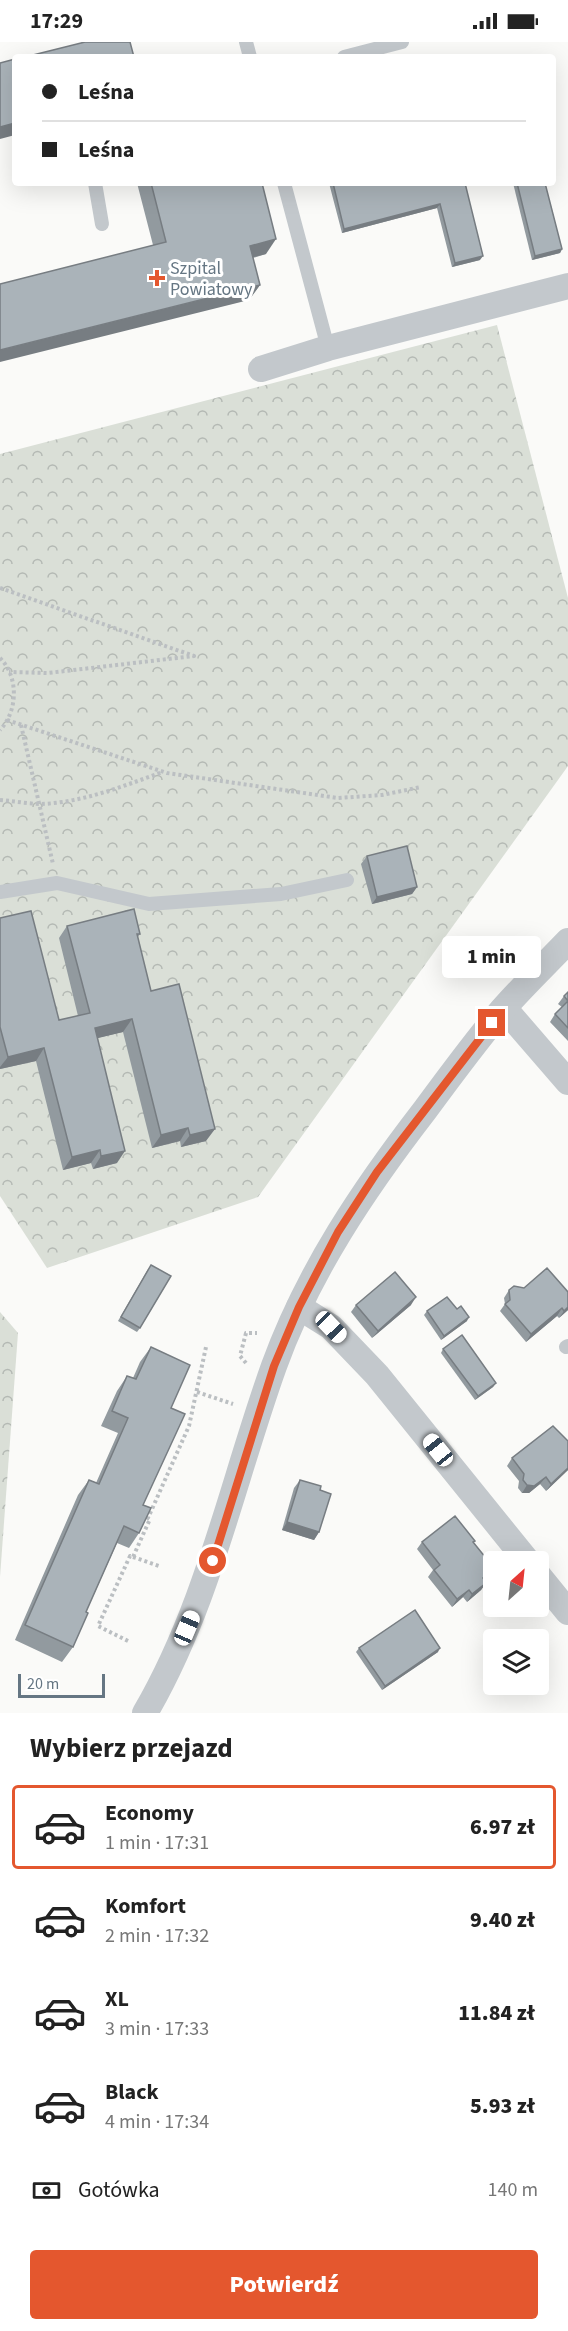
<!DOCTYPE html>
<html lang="pl">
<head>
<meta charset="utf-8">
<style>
  body { margin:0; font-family:"Source Sans 3",sans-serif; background:#f6f6f6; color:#222; height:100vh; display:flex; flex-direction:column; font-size:22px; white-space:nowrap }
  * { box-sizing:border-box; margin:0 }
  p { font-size:20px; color:#767676 }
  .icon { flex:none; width:33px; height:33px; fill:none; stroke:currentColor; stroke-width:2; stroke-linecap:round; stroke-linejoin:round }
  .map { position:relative; height:1671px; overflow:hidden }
  .side { display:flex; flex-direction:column; background:#fff; flex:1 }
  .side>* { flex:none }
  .guide { position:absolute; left:12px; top:12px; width:544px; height:132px; border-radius:6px; box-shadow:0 6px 24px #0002; display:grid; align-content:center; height:132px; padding:0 30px; background:#fff }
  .needle { width:39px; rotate:27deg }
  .controls { position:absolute; left:483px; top:1509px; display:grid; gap:12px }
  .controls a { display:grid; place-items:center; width:66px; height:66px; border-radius:6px; background:#fff; box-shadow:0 6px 24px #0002; font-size:30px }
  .scale { position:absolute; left:18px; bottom:15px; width:87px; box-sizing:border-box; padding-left:6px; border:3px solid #657683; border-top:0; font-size:16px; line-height:21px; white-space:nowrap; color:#657683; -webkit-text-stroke:4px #fff; paint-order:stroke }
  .end { position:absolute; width:27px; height:27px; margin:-14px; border:8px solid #e4572e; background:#fff; box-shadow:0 0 0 3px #fff }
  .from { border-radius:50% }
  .bubble { position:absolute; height:42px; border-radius:6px; background:#fff; box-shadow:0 6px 24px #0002; font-size:20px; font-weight:800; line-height:42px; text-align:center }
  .car { position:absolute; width:18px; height:36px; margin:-18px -9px; border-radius:8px; box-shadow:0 0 4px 2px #0007; background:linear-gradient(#fff 24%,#345 0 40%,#fff 0 76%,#345 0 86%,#fff 0) }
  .guide b { display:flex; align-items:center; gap:21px; height:57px; font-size:22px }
  .guide b+b { border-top:2px solid #e0e0e0 }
  .guide i { width:15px; height:15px; background:#222 }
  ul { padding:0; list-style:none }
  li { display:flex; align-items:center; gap:18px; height:84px; margin:0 12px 9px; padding:0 18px; border:3px solid transparent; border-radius:6px }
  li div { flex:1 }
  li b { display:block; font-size:22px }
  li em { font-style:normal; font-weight:800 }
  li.current { border-color:#e4572e }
  li>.icon { width:54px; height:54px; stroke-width:1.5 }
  h2 { padding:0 30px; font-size:27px; line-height:72px }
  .pay { display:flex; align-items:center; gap:15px; height:66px; padding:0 30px; font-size:22px }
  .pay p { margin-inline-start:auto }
  .primary-button { display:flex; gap:12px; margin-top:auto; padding:12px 30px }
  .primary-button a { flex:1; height:69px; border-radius:6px; background:#e4572e; color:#fff; font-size:24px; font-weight:800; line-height:69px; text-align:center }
  .status { display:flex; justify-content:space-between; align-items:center; height:42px; padding:0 30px; background:#fff; direction:ltr }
  .status svg { height:16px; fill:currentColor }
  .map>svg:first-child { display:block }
</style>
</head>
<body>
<div class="status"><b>17:29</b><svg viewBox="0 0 49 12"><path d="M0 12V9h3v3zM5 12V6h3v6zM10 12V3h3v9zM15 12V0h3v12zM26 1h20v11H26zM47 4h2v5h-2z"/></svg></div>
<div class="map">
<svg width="568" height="1671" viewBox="0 0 568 1671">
  <defs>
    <pattern id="forest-crowns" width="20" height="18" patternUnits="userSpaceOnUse" patternTransform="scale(1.5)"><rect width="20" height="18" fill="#dadfd7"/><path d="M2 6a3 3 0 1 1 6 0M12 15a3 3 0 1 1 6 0" fill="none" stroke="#b4b9b4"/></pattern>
  </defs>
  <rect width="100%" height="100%" fill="#fafaf8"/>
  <g fill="url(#forest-crowns)">
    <path d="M497,283l71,273v168l-310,431 -211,71 -47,-72v-742z"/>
    <path d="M0,1270l18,21 -18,244z"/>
  </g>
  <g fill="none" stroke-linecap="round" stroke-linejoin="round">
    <g stroke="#bbbfc2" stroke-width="4" stroke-dasharray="3 3" stroke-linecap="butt">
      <path d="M0,546l194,68 -146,17 -39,-1"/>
      <path d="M0,616c19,19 18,53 0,72"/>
      <path d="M7,678l160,53 171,25 44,-3 39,-8"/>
      <path d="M21,683l32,139"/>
      <path d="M0,758c14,1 28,4 42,4 42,-2 81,-18 121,-32"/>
      <path d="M246,1321l-6,-7 6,-23h11"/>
      <path d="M197,1350l36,12"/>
      <path d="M133,1515l26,9"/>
      <path d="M128,1599l-30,-15 32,-70 3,1 17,-38 -2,-1 41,-92 17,-79"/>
    </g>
    <g stroke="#c3c8cc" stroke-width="14">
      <path d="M246,0l4,15"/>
      <path d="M344,15l58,-15"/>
      <path d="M95,141l7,41"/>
      <path d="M284,141l44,165"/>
      <path d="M0,850l57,-9 92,21 132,-10 66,-14"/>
      <path d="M566,1305l2,-1"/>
    </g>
    <g stroke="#c3c8cc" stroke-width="26">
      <path d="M261,327l67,-21 240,-62"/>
      <path d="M504,966l64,74"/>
      <path d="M299,1265l32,20 46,48 151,187"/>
      <path d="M538,1533l30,37"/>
      <path d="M145,1671c63,-108 87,-230 129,-347 34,-94 90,-177 151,-256 25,-34 50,-68 77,-100 21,-24 44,-46 66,-69"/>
    </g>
  </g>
  <g fill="#929a9f">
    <path d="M137,141h125l4,71 -13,4 7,27 -11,15 -96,-55z"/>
    <path d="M329,141h136l15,77 -28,7 -15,-59 -95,25z"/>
    <path d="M513,141h32l17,66 -2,4 -28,7z"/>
    <path d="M367,814l50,31 -5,7 -40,10 -11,-40z"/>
    <path d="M0,876l59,102 19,-4 -19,-78 8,-12 73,8 -3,4 14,53 55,150 -25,6 -1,-6 -28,7 -29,-116 -26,6 20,125 -24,6 -2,-6 -28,7 -27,-109 -36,8z"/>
    <path d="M568,950v49l-18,-19 5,-8 7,-7 -4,-3 6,-8z"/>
    <path d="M148,1227l-8,59 -3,4 -19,-11z"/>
    <path d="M524,1246l44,4v18l-9,8 -2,-2 -31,26 -26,-31 5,-7 -1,-6 5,-8z"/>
    <path d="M356,1263h55l-39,33 -21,-26z"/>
    <path d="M427,1269l40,10 -26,19 -17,-25z"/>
    <path d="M151,1305l20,61 -28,97 -4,28 -10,15 -12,-5 -31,69 -13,35 -11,15 -47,-22 63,-145 11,-15 7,3 22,-50 -17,-7 16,-35 10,-15 6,2 7,-16z"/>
    <path d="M443,1307l53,34 -3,4 -18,13 -34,-47z"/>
    <path d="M568,1399v29l-22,21 -6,-7 -11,9h-7l-4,-5 1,-7 -12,-15 5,-8z"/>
    <path d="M300,1438l20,10 -1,42 -5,8 -32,-10 12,-42z"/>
    <path d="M422,1500l52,1 15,34 -5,3 2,3 -5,7 -14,12 -4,-5 -11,10 -24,-30 5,-7 -16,-21z"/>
    <path d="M359,1606l79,4 -56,38 -26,-38z"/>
  </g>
  <g fill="#777d82">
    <path d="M15,81v12l-15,4v-12z"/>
    <path d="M440,162l-3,4 -95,25 2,-4z"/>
    <path d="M276,197l-10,15 -27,7 11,-15z"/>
    <path d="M562,207l-2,4 -28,7 3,-4z"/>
    <path d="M483,214l-3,4 -28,7 3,-4z"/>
    <path d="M260,243l-11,15 -249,62v-12z"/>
    <path d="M417,845l-5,7 -40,10 5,-7z"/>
    <path d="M132,977l-9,13 -37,9 9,-13z"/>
    <path d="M44,1006l-8,13 -36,8v-2l8,-10z"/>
    <path d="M188,1086l-8,13 -28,7 9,-13z"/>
    <path d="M215,1087l-9,12 -25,6 9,-12z"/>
    <path d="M100,1108l-9,13 -28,7 9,-13z"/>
    <path d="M125,1109l-8,12 -24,6 8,-13z"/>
    <path d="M416,1255l-5,8 -39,33 6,-7z"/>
    <path d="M568,1265v3l-9,8 5,-7z"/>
    <path d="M562,1266l-5,8 -31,26 5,-8z"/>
    <path d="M469,1275l-2,4 -26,19 3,-4z"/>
    <path d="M496,1341l-3,4 -18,13 3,-4z"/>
    <path d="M568,1426v2l-22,21 5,-7z"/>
    <path d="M546,1435l-6,7 -11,9h-7l5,-8z"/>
    <path d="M287,1480l32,10 -5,8 -32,-10z"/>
    <path d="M494,1528l-5,7 -11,9 5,-8z"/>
    <path d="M486,1541l-5,7 -14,12 5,-8z"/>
    <path d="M469,1548l-6,7 -11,10 5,-8z"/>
    <path d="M440,1606l-2,4 -56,38 3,-4z"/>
  </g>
  <g fill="#aab3b9" stroke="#777d82" stroke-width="1.5">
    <path d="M85,0h45l4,15h-109z"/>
    <path d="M15,17v64l-15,4v-64z"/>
    <path d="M151,141h111l14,56 -26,7 10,39 -260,65v-66l166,-42z"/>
    <path d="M333,141h132l18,73 -28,7 -15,-59 -96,25z"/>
    <path d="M517,141h28l17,66 -27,7z"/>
    <path d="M407,804l10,41 -40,10 -10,-41z"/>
    <path d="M134,867l6,25h-3l14,57 28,-7 36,145 -25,6 -2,-7 -27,7 -29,-116 -37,9 30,123 -24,5 -1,-6 -28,7 -28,-109 -36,9 -8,-30v-109l31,-7 28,109 31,-7 -23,-87z"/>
    <path d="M568,950v9l-4,-5z"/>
    <path d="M568,959v27l-13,-14z"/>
    <path d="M151,1223l20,11 -31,52 -19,-11z"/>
    <path d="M547,1226l21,24v15l-4,4 -2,-3 -31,26 -26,-30 5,-4 -1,-10 5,-4 10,2z"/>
    <path d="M395,1230l21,25 -38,34 -22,-26z"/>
    <path d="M447,1255l10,12 4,-3 8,11 -25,19 -17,-25z"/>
    <path d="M462,1293l34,48 -18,13 -35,-47z"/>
    <path d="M151,1305l39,18 -19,43 14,6 -42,91 8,3 -12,25 -15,-7 -38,86 2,1 -15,34 -48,-22 64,-145 10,4 29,-66 -16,-7 15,-35 9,3z"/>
    <path d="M553,1384l15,15v27l-17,16 -5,-7 -12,9 -7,-1 -4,-5 1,-6 -12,-16z"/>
    <path d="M300,1438l21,6 -1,4 11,4 -12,38 -32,-10z"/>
    <path d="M455,1474l20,25 -2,1 21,26v2l-11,8 3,5 -14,11 -3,-4 -12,9 -23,-29 6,-5 -18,-23z"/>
    <path d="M415,1568l25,38 -55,38 -26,-38z"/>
  </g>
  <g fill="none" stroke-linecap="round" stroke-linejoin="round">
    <path stroke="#e4572e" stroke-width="8" d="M213,1519l61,-195 25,-59 39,-75 39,-60 115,-149"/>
  </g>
  <path fill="#e4572e" stroke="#fff" stroke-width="2" d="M154 227h6v6h6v6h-6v6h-6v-6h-6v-6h6z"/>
  <g text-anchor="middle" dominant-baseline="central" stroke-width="6" stroke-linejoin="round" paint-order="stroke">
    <g font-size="18" fill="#657683" stroke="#fff" text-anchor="start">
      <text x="170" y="226">Szpital<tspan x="170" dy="21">Powiatowy</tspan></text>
    </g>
  </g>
</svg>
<div class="controls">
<a><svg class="needle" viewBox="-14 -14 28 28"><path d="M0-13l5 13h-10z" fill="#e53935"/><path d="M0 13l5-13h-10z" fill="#767676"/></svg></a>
<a><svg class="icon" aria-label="layers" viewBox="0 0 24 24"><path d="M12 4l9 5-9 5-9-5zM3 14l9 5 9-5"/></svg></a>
</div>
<div class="scale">20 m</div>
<i class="end from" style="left:213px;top:1519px"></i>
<i class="end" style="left:492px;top:981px"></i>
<div class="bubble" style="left:442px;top:894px;width:99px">1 min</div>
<i class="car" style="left:331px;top:1285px;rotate:136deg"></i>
<i class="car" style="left:438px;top:1408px;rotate:321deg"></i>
<i class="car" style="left:187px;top:1586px;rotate:23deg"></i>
<div class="guide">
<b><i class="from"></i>Leśna</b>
<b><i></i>Leśna</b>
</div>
</div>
<section class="side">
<h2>Wybierz przejazd</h2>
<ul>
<li class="current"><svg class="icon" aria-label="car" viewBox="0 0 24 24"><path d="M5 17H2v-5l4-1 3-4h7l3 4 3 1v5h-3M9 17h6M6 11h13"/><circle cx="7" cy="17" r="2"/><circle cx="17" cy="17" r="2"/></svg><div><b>Economy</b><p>1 min · 17:31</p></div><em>6.97 zł</em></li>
<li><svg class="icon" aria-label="car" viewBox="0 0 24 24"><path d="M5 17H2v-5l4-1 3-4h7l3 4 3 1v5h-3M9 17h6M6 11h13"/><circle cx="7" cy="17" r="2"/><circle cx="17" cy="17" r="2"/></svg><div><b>Komfort</b><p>2 min · 17:32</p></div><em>9.40 zł</em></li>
<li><svg class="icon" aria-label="car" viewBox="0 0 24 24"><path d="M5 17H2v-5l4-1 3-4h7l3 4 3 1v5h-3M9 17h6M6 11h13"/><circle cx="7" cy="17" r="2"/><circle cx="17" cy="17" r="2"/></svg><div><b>XL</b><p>3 min · 17:33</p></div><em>11.84 zł</em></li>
<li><svg class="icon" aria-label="car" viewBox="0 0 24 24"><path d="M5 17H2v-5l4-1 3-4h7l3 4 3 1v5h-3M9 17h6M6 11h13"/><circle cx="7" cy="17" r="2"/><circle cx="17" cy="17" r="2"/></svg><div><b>Black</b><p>4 min · 17:34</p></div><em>5.93 zł</em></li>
</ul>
<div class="pay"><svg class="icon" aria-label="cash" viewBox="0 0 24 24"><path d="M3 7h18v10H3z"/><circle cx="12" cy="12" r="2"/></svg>Gotówka<p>140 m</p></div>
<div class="primary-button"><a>Potwierdź</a></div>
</section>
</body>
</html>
